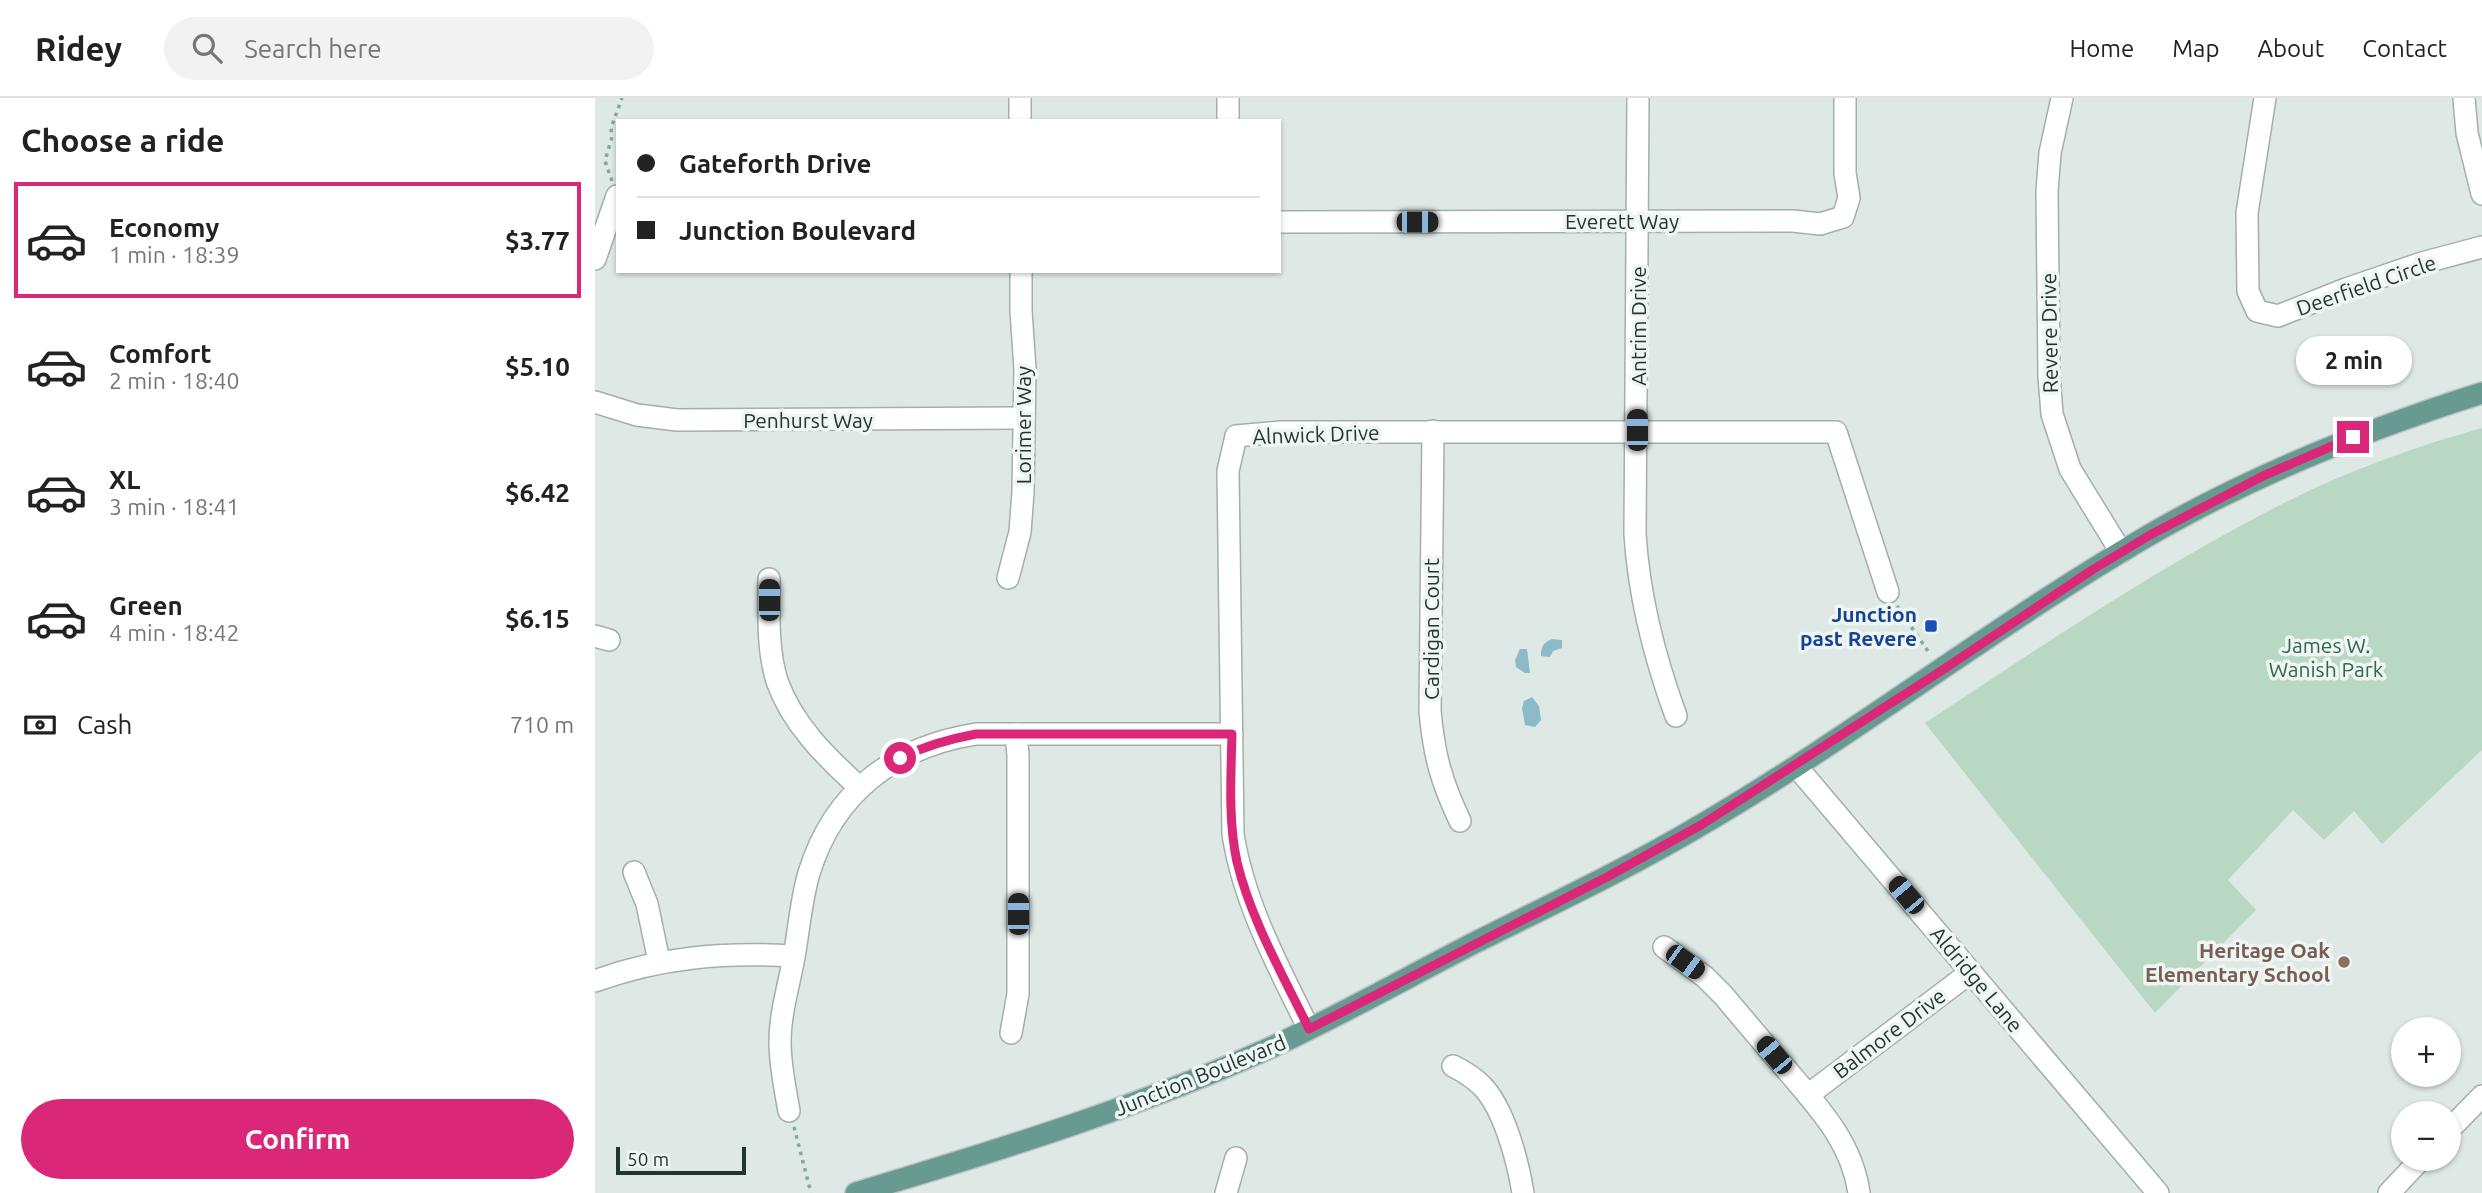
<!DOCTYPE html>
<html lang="en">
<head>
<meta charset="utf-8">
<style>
  body { margin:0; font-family:Ubuntu,sans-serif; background:#f2f2f2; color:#222; height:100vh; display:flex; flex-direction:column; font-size:26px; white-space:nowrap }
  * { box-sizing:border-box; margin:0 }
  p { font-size:23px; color:#767676 }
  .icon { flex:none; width:38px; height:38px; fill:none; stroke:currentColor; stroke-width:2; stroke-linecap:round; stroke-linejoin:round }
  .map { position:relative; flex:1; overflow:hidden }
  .sheet { display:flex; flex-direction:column; background:#fff; width:595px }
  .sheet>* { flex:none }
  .hud { position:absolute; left:21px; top:21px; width:665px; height:154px; border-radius:0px; box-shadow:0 2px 5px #0004; display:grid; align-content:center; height:154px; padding:0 21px; background:#fff }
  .tools { position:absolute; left:1796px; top:919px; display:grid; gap:14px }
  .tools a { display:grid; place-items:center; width:70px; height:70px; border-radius:50%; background:#fff; box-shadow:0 2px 5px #0004; font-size:35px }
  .scale { position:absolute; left:21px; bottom:18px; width:130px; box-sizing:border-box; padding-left:7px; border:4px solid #213632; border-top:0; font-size:19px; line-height:24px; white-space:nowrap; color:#213632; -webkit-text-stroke:5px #eef5f2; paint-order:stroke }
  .end { position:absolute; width:32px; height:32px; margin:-16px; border:9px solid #db2777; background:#fff; box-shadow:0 0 0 4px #fff }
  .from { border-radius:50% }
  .bubble { position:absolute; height:49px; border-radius:24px; background:#fff; box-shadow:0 2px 5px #0004; font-size:23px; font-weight:700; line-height:49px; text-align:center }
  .car { position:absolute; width:21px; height:42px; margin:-21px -10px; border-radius:9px; box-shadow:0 0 5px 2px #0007; background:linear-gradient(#222 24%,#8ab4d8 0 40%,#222 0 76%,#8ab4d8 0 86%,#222 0) }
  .hud b { display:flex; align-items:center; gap:24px; height:66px; font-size:26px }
  .hud b+b { border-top:2px solid #e0e0e0 }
  .hud i { width:18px; height:18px; background:#222 }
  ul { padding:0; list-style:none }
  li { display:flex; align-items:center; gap:21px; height:116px; margin:0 14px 10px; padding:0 7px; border:4px solid transparent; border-radius:0px }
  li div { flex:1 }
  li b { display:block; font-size:26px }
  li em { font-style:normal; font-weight:700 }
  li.selected { border-color:#db2777 }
  li>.icon { width:63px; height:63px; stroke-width:1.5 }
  h2 { padding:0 21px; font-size:32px; line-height:84px }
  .pay { display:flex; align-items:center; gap:18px; height:77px; padding:0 21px; font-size:26px }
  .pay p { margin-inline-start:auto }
  .cta { display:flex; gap:14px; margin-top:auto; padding:14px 21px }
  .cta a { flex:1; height:80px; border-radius:42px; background:#db2777; color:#fff; font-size:28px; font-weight:700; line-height:80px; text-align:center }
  header { display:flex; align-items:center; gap:42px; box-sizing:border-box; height:98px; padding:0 35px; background:#fff; border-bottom:2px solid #e0e0e0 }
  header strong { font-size:33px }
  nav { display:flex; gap:38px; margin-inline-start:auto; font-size:24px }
  .search { width:490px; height:63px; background:#f2f2f2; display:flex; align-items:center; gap:18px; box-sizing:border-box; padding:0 24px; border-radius:38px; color:#767676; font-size:26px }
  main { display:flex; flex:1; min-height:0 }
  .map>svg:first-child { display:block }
</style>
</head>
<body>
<header>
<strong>Ridey</strong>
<div class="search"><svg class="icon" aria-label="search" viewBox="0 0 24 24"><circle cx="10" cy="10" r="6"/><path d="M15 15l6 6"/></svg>Search here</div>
<nav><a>Home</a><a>Map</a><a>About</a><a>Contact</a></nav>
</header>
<main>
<section class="sheet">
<h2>Choose a ride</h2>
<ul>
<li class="selected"><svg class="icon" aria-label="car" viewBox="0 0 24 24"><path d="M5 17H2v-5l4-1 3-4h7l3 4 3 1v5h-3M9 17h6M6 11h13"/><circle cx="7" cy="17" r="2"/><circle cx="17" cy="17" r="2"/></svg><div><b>Economy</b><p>1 min · 18:39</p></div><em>$3.77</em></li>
<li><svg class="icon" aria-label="car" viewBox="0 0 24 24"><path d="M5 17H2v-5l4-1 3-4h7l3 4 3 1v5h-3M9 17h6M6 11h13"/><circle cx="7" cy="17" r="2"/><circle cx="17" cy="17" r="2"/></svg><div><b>Comfort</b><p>2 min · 18:40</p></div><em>$5.10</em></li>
<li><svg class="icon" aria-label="car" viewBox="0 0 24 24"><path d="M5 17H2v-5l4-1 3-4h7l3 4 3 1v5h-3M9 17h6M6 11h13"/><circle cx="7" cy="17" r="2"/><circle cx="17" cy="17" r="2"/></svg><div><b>XL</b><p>3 min · 18:41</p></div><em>$6.42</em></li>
<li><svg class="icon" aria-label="car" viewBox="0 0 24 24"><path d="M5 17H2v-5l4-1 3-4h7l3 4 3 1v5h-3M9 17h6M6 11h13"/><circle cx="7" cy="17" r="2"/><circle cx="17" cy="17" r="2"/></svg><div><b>Green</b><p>4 min · 18:42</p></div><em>$6.15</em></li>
</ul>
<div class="pay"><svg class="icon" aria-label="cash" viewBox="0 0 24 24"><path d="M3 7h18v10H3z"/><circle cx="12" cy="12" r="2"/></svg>Cash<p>710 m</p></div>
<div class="cta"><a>Confirm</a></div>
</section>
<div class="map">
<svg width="1887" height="1095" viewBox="0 0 1887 1095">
  <rect width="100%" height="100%" fill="#dee8e5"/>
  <path fill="#b9d8c4" d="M1887,330v322l-100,94 -28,-33 -30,29 -31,-30 -65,70 28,30 -101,103 -230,-290c115,-76 230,-154 353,-217 64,-33 135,-59 204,-78z"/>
  <g fill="#8bbac9">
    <path d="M957,541l10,1v8l-9,3 -3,6 -9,-1c0,-10 2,-13 11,-17z"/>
    <path d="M925,551h7l3,24h-5l-9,-6 -1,-7z"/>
    <path d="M937,599l7,9 2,14 -6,7 -10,-2 -3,-17 2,-7z"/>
  </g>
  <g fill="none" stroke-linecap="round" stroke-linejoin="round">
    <g stroke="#a2afac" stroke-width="24">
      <g id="minor">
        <path d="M425,0v23"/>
        <path d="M633,0v23"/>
        <path d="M1043,0l-3,436c4,63 19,122 41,182"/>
        <path d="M1467,0l-12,55 -3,38 2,185 3,38 18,55 51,83"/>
        <path d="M1670,0l-18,115 1,78 9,20 21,5 68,-27 76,-26 60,-16"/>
        <path d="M1869,0l3,35 15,61"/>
        <path d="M684,124l514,-1 27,3 23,-7 6,-19 -4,-25v-75"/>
        <path d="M0,161l22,-63"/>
        <path d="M0,304l42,13 40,5 347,-2"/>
        <path d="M838,333l-3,280c4,44 11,70 30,110"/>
        <path d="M413,480l12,-46 3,-40 2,-123 -4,-58v-40"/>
        <path d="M174,481c0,33 -2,70 8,102 15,43 49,76 82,106"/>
        <path d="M0,538l14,4"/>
        <path d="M1201,668l362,427"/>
        <path d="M39,774l13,32 12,57"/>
        <path d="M1069,849l41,30 18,18c21,25 42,50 63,74 32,38 66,73 73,124"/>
        <path d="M0,883c65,-24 130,-29 199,-25"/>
        <path d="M714,931c-31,-63 -65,-125 -76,-195l-5,-363 8,-35 45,-4h555l52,160"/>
        <path d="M416,935l7,-39v-239l-2,-21"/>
        <path d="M858,968c10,5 20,11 28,19 23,22 37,77 42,108"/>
        <path d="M1213,997l163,-123"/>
        <path d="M194,1013c-4,-23 -9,-46 -9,-69 0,-29 9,-57 14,-85 5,-28 7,-57 15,-84 25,-81 85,-126 167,-139h256"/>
        <path d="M1853,1033l34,-35"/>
        <path d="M631,1095l10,-35"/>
        <path d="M1794,1095l33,-35"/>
      </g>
    </g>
    <g stroke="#bcc3c2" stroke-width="24">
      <path id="major" d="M261,1095c140,-42 280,-85 414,-145 69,-32 136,-70 204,-105 76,-38 153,-74 227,-118 152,-89 293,-199 445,-288 106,-62 219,-107 336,-144"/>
    </g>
    <g stroke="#82a9a0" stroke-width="3.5" stroke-dasharray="3.5 5" stroke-linecap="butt">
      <path d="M17,83l-7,-20 7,-24 -1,-9 11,-30"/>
      <path d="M1302,508l33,48"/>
      <path d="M199,1029l17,66"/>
    </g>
    <use href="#minor" stroke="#fff" stroke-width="21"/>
    <use href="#major" stroke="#679a91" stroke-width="21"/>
  </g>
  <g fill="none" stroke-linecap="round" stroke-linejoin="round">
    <path stroke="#db2777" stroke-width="9" d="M305,660c25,-12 49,-19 76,-24h256c-1,42 -4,86 5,128 14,58 46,113 72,167l298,-152 94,-52 240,-154 151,-101 58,-35 113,-59 90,-39"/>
  </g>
  <rect fill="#1a4fb4" stroke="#eef5f2" stroke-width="2.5" x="1329" y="521" width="14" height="14" rx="3.5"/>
  <circle fill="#8d6e63" stroke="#eef5f2" stroke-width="2.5" cx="1749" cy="864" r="7"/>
  <g text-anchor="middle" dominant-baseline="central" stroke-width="7" stroke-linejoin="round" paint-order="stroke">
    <g font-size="21" fill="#213632" stroke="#eef5f2">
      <text x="1027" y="123">Everett Way</text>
      <text transform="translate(1771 187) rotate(-19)">Deerfield Circle</text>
      <text transform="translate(1043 228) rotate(-90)">Antrim Drive</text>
      <text transform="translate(1454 235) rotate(-91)">Revere Drive</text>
      <text x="213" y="322">Penhurst Way</text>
      <text transform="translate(428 327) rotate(-90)">Lorimer Way</text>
      <text transform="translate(721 336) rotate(-2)">Alnwick Drive</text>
      <text transform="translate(836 531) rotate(-90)">Cardigan Court</text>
      <text transform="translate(1382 881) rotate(50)">Aldridge Lane</text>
      <text transform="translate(1294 935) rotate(-37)">Balmore Drive</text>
      <text transform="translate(605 977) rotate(-22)">Junction Boulevard</text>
    </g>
    <g font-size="21" font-weight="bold" fill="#164399" stroke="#eef5f2" text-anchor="end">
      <text x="1322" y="516">Junction<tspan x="1322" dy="24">past Revere</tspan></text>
    </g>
    <g font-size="21" fill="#30694b" stroke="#eef5f2">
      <text x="1731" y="547">James W.<tspan x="1731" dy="24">Wanish Park</tspan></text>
    </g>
    <g font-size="21" font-weight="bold" fill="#785e54" stroke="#eef5f2" text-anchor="end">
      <text x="1735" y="852">Heritage Oak<tspan x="1735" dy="24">Elementary School</tspan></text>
    </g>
  </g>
</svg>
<div class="tools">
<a>+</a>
<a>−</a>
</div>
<div class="scale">50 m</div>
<i class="end from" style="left:305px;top:660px"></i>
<i class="end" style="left:1758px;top:339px"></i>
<div class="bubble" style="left:1701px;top:238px;width:116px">2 min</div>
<i class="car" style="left:822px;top:124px;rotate:90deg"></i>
<i class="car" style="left:1042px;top:332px;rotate:0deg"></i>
<i class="car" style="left:174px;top:502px;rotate:0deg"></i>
<i class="car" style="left:1311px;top:797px;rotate:320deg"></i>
<i class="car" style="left:423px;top:816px;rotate:0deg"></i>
<i class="car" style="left:1090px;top:864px;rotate:126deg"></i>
<i class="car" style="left:1179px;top:957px;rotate:320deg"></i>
<div class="hud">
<b><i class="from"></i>Gateforth Drive</b>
<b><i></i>Junction Boulevard</b>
</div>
</div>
</main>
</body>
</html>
